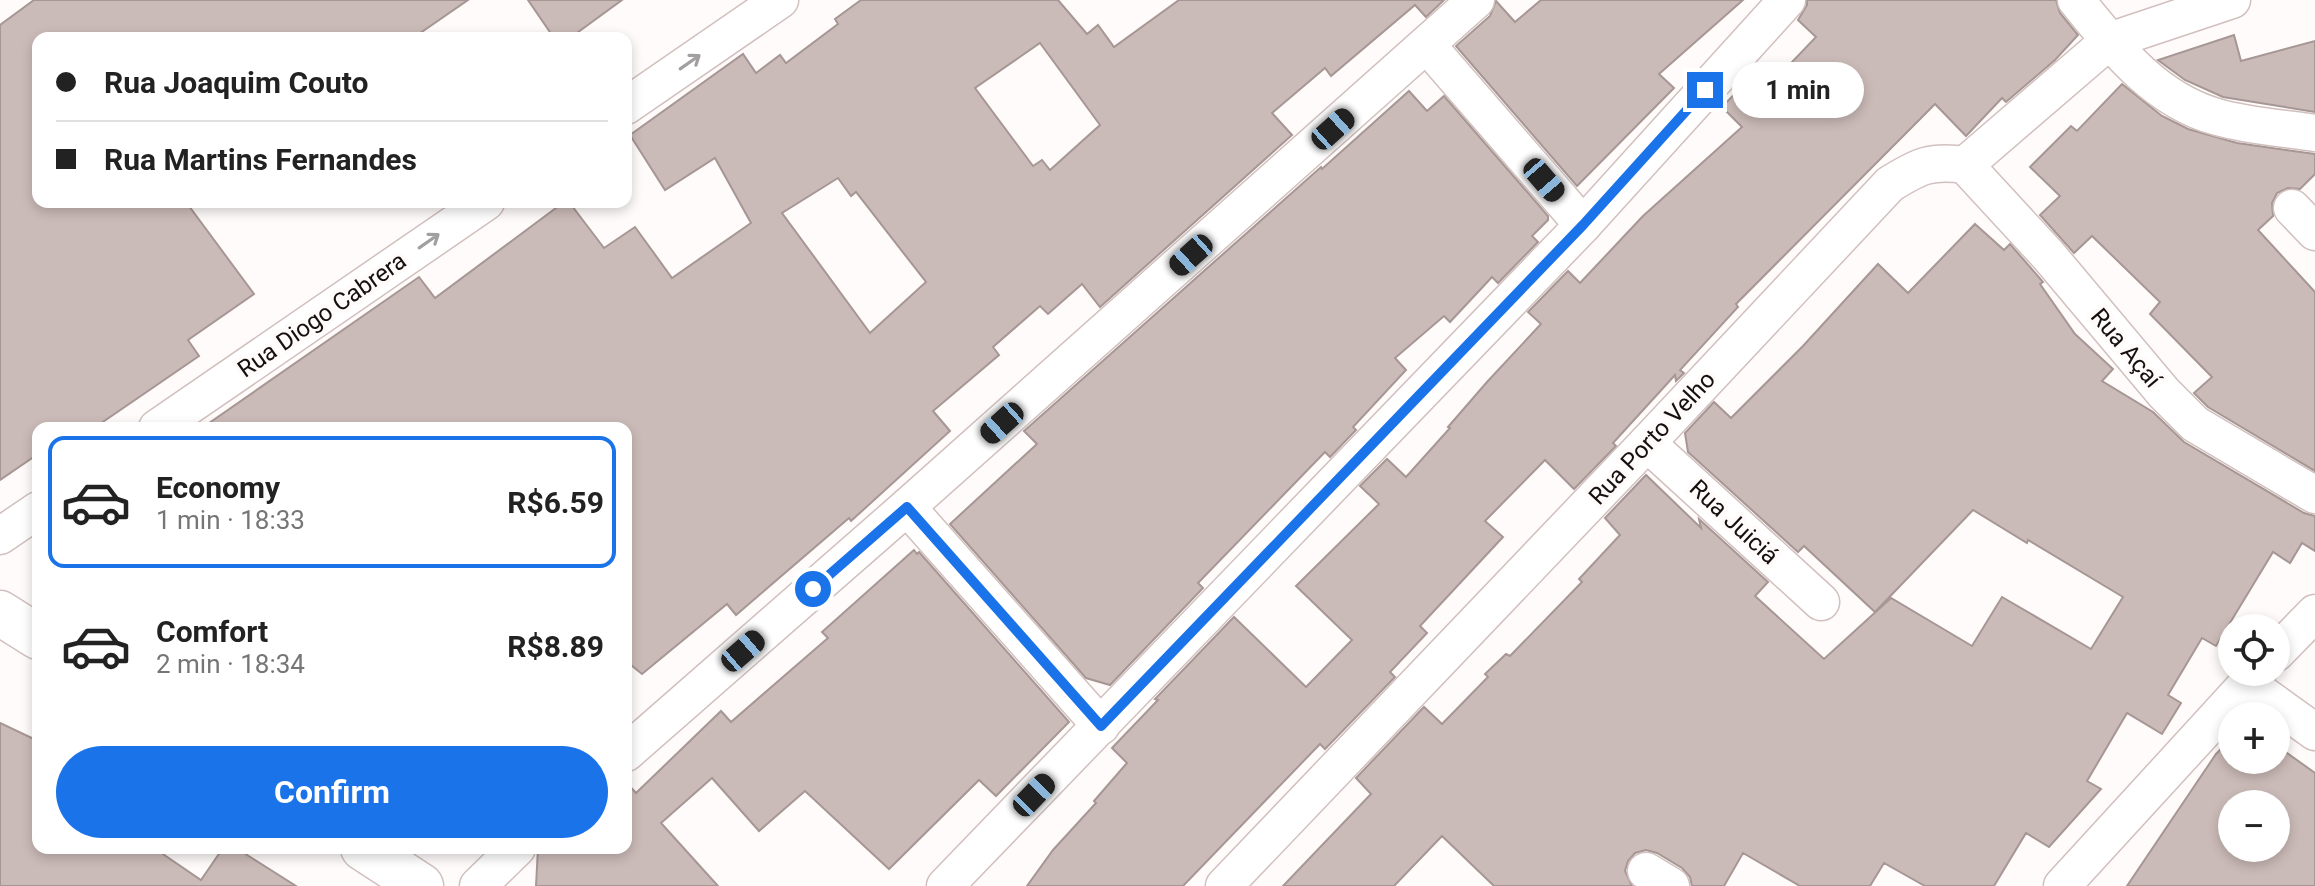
<!DOCTYPE html>
<html lang="en">
<head>
<meta charset="utf-8">
<style>
  body { margin:0; font-family:Roboto,sans-serif; background:#f2f2f2; color:#222; height:100vh; display:flex; flex-direction:column; font-size:30px; white-space:nowrap }
  * { box-sizing:border-box; margin:0 }
  p { font-size:26px; color:#767676 }
  .icon { flex:none; width:44px; height:44px; fill:none; stroke:currentColor; stroke-width:2; stroke-linecap:round; stroke-linejoin:round }
  .map { position:relative; flex:1; overflow:hidden }
  .details { position:absolute; left:32px; top:422px; width:600px; height:432px; display:flex; flex-direction:column; background:#fff; border-radius:16px; box-shadow:0 4px 12px #0003 }
  .details>* { flex:none }
  .guide { position:absolute; left:32px; top:32px; width:600px; height:176px; border-radius:16px; box-shadow:0 4px 12px #0003; display:grid; align-content:center; height:176px; padding:0 24px; background:#fff }
  .controls { position:absolute; left:2218px; top:614px; display:grid; gap:16px }
  .controls a { display:grid; place-items:center; width:72px; height:72px; border-radius:50%; background:#fff; box-shadow:0 4px 12px #0003; font-size:40px }
  .end { position:absolute; width:36px; height:36px; margin:-18px; border:10px solid #1a73e8; background:#fff; box-shadow:0 0 0 4px #fff }
  .from { border-radius:50% }
  .bubble { position:absolute; height:56px; border-radius:28px; background:#fff; box-shadow:0 4px 12px #0003; font-size:26px; font-weight:700; line-height:56px; text-align:center }
  .car { position:absolute; width:24px; height:48px; margin:-24px -12px; border-radius:10px; box-shadow:0 0 6px 2px #0007; background:linear-gradient(#222 24%,#8ab4d8 0 40%,#222 0 76%,#8ab4d8 0 86%,#222 0) }
  .guide b { display:flex; align-items:center; gap:28px; height:76px; font-size:30px }
  .guide b+b { border-top:2px solid #e0e0e0 }
  .guide i { width:20px; height:20px; background:#222 }
  ul { padding:14px 0 0; list-style:none }
  li { display:flex; align-items:center; gap:24px; height:132px; margin:0 16px 12px; padding:0 8px; border:4px solid transparent; border-radius:16px }
  li div { flex:1 }
  li b { display:block; font-size:30px }
  li em { font-style:normal; font-weight:700 }
  li.current { border-color:#1a73e8 }
  li>.icon { width:72px; height:72px; stroke-width:1.5 }
  .cta { display:flex; gap:16px; margin-top:auto; padding:16px 24px }
  .cta a { flex:1; height:92px; border-radius:48px; background:#1a73e8; color:#fff; font-size:32px; font-weight:700; line-height:92px; text-align:center }
  .map>svg:first-child { display:block }
</style>
</head>
<body>
<div class="map">
<svg width="2315" height="886" viewBox="0 0 2315 886">
  <rect width="100%" height="100%" fill="#fefbfa"/>
  <g fill="#cbbbb8" stroke="#a69694" stroke-width="2" fill-rule="evenodd">
    <path d="M34,0h434l-55,38h-375v164h148l68,92 -66,46 11,16 -105,72h-56v26l-38,26v-455z"/>
    <path d="M528,0h94l-52,38h-16z"/>
    <path d="M861,0h197l29,34 11,-9 16,22 65,-47h265l-18,17 -11,-12 -84,71 -6,-8 -53,45 20,22 -192,172 -18,-23 -34,30 -8,-8 -47,41 6,8 -66,56 17,20 -99,90 -2,-3 -113,97 -9,-11 -85,70 -16,-13v-233h-424l217,-151 16,21 129,-96h5l35,46 31,-21 37,51 79,-55 -36,-65 -50,32 -35,-55 113,-81 13,19 24,-18 6,8 52,-39 -3,-5zM1040,43l60,82 -50,45 -8,-10 -9,6 -58,-78zM838,178l13,18 5,-4 70,90 -56,51 -88,-120z"/>
    <path d="M1541,0h202l-84,74 15,14 -97,98 -121,-140 34,-30 6,-15 19,21z"/>
    <path d="M1807,0h249l4,13 18,22 -23,25 -49,42 -4,-4 -36,38 -31,-32 -199,200 2,3 -58,63 4,3 -8,8 -1,-6 -62,68 3,3 -42,43 -29,-29 -60,61 18,16 -83,89 7,7 -37,39 5,5 -70,72 -5,-5 -137,142h-156l26,-36 43,-47 -2,-2 33,-38 -15,-15 46,-48 -3,-1 79,-82 72,70 46,-47 -56,-54 83,-82 -19,-18 27,-27 19,18 44,-49 -2,-1 39,-45 54,-58 -13,-12 40,-41 12,12 63,-67 99,-89 -20,-20 32,-33 14,13 48,-50 -18,-17 9,-15z"/>
    <path d="M2234,35l7,26 74,-20v71l-92,-15 -38,-17 -27,-20z"/>
    <path d="M2122,84l40,32 26,13 49,14 78,11v20l-15,15 -12,-1 -11,5 -5,10 1,13 -15,14 57,62v179l-107,-64 -14,-14 18,-16 -62,-63 10,-12 -68,-66 -18,17 -34,-38 20,-19 -30,-29 41,-41 6,5z"/>
    <path d="M1409,91l18,20 17,-15 104,120v4l-16,16 6,6 -40,41 -6,-6 -42,45 -6,-6 -49,42 11,12 -53,57 3,3 -26,27 -5,-5 -127,131 5,5 -93,97 -24,-7 -136,-154 87,-80 -13,-13 297,-264 1,2z"/>
    <path d="M1975,224l29,26 6,-6 33,38 -3,2 35,50 38,35 -11,12 51,31 31,30 120,71 11,3v35l-13,-8 -12,20 -17,-11 -57,94 -14,-8 -34,57 13,8 -19,31 -35,-21 -40,68 14,8 -52,58 -23,-14 -32,53h-69l-41,-23 -14,23h-70l-57,-33 -19,33h-32l-2,-9 -8,-9 -25,-15 -11,-3 -11,3 -7,8 -3,10 7,15h-138l-52,-50 -48,50h-111l88,-92 -15,-16 68,-71 18,17 46,-47 -3,-3 21,-20 4,2 72,-74 -3,-3 41,-44 -15,-17 41,-43 55,53 -2,-9 69,63 -13,14 69,63 67,-61 81,48 30,-49 89,52 32,-52 -95,-57 -1,3 -54,-33 -98,102 -71,-66 -6,6 -110,-100 -3,-19 29,-31 17,16 72,-72 75,-82 30,29z"/>
    <path d="M914,550l3,4 2,-2 150,170 -73,74 -17,-16 -90,89 -84,-78 -46,40 -47,-53 -51,45 57,63h-182l2,-38h88v-66l10,11 85,-82 10,11 97,-84 -6,-6z"/>
    <path d="M0,723l38,18v107h116l47,32 22,-32h13l60,38h-296z"/>
    <path d="M2232,738v22h44v-15l39,28v113h-188l89,-132zM2232,804h44v44h-44z"/>
  </g>
  <g fill="none" stroke-linecap="round" stroke-linejoin="round">
    <g stroke="#d1c0be" stroke-width="39">
      <g id="street">
        <path d="M2076,0c39,48 79,100 141,117 31,9 66,11 98,16"/>
        <path d="M1427,45l156,180"/>
        <path d="M626,106l154,-106"/>
        <path d="M1965,165l83,90 116,138 31,31 120,71"/>
        <path d="M2292,208l23,24"/>
        <path d="M157,428l329,-226"/>
        <path d="M1647,443l174,159"/>
        <path d="M907,507l194,219"/>
        <path d="M0,536l38,-26"/>
        <path d="M2276,653l39,-40"/>
        <path d="M2247,683l68,49"/>
        <path d="M626,753l281,-246 569,-507"/>
        <path d="M1646,871l25,15"/>
        <path d="M478,886l39,-38"/>
        <path d="M945,886l638,-661 204,-225"/>
        <path d="M1224,886l423,-443 243,-259c29,-18 41,-24 75,-19l144,-124 123,-41"/>
        <path d="M2062,886l196,-214"/>
      </g>
    </g>
    <g stroke="#d1c0be" stroke-width="47">
      <g id="secondary">
        <path d="M0,613l38,24"/>
        <path d="M363,848l58,38"/>
      </g>
    </g>
    <use href="#street" stroke="#fff" stroke-width="36"/>
    <use href="#secondary" stroke="#fff" stroke-width="44"/>
  </g>
  <defs><path id="oneway-shaft" d="M-6 0H5M1.5-3L5.5 0L1.5 3" fill="none" stroke-width="1.6" stroke-linecap="round" stroke-linejoin="round" transform="scale(2)"/></defs>
  <g stroke="#a19f9f">
    <use href="#oneway-shaft" transform="translate(690 62) rotate(-35)"/>
    <use href="#oneway-shaft" transform="translate(429 241) rotate(-35)"/>
  </g>
  <g fill="none" stroke-linecap="round" stroke-linejoin="round">
    <path stroke="#1a73e8" stroke-width="10" d="M813,589l94,-82 194,219 482,-501 122,-135"/>
  </g>
  <g text-anchor="middle" dominant-baseline="central" stroke-width="8" stroke-linejoin="round" paint-order="stroke">
    <g font-size="24" fill="#150f0e" stroke="#fefbfa">
      <text transform="translate(322 315) rotate(-35)">Rua Diogo Cabrera</text>
      <text transform="translate(2126 348) rotate(50)">Rua Açaí</text>
      <text transform="translate(1652 438) rotate(-47)">Rua Porto Velho</text>
      <text transform="translate(1734 522) rotate(43)">Rua Juiciá</text>
    </g>
  </g>
</svg>
<div class="controls">
<a><svg class="icon" aria-label="locate" viewBox="0 0 24 24"><circle cx="12" cy="12" r="6"/><path d="M12 2v4M12 18v4M2 12h4M18 12h4"/></svg></a>
<a>+</a>
<a>−</a>
</div>
<i class="end from" style="left:813px;top:589px"></i>
<i class="end" style="left:1705px;top:90px"></i>
<div class="bubble" style="left:1732px;top:62px;width:132px">1 min</div>
<i class="car" style="left:1333px;top:129px;rotate:48deg"></i>
<i class="car" style="left:1544px;top:180px;rotate:139deg"></i>
<i class="car" style="left:1191px;top:255px;rotate:228deg"></i>
<i class="car" style="left:1002px;top:423px;rotate:228deg"></i>
<i class="car" style="left:743px;top:651px;rotate:49deg"></i>
<i class="car" style="left:1034px;top:795px;rotate:44deg"></i>
<div class="guide">
<b><i class="from"></i>Rua Joaquim Couto</b>
<b><i></i>Rua Martins Fernandes</b>
</div>
<section class="details">
<ul>
<li class="current"><svg class="icon" aria-label="car" viewBox="0 0 24 24"><path d="M5 17H2v-5l4-1 3-4h7l3 4 3 1v5h-3M9 17h6M6 11h13"/><circle cx="7" cy="17" r="2"/><circle cx="17" cy="17" r="2"/></svg><div><b>Economy</b><p>1 min · 18:33</p></div><em>R$6.59</em></li>
<li><svg class="icon" aria-label="car" viewBox="0 0 24 24"><path d="M5 17H2v-5l4-1 3-4h7l3 4 3 1v5h-3M9 17h6M6 11h13"/><circle cx="7" cy="17" r="2"/><circle cx="17" cy="17" r="2"/></svg><div><b>Comfort</b><p>2 min · 18:34</p></div><em>R$8.89</em></li>
</ul>
<div class="cta"><a>Confirm</a></div>
</section>
</div>
</body>
</html>
